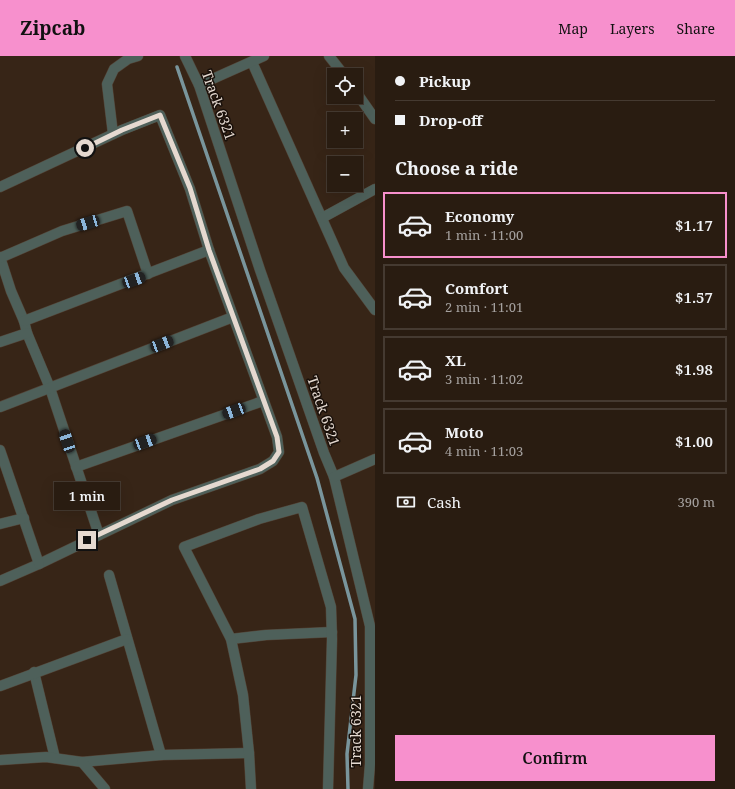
<!DOCTYPE html>
<html lang="en">
<head>
<meta charset="utf-8">
<style>
  body { margin:0; font-family:"Noto Serif",serif; background:#31251a; color:#f1f3f6; height:100vh; display:flex; flex-direction:column; font-size:15px; white-space:nowrap }
  * { box-sizing:border-box; margin:0 }
  p { font-size:13px; color:#a5a19f }
  .icon { flex:none; width:22px; height:22px; fill:none; stroke:currentColor; stroke-width:2; stroke-linecap:round; stroke-linejoin:round }
  .map { position:relative; flex:1; overflow:hidden }
  .sheet { display:flex; flex-direction:column; background:#291c11; width:360px }
  .sheet>* { flex:none }
  .hud { display:grid; align-content:center; height:88px; padding:0 20px; background:#291c11 }
  .buttons { position:absolute; left:327px; top:12px; display:grid; gap:8px }
  .buttons a { display:grid; place-items:center; width:36px; height:36px; border-radius:0px; background:#291c11; box-shadow:0 4px 16px #0002,0 0 0 1px #453a31; font-size:20px }
  .end { position:absolute; width:18px; height:18px; margin:-9px; border:5px solid #e5d9d0; background:#111; box-shadow:0 0 0 2px #111 }
  .from { border-radius:50% }
  .bubble { position:absolute; height:28px; border-radius:0px; background:#291c11; box-shadow:0 4px 16px #0002,0 0 0 1px #453a31; font-size:13px; font-weight:600; line-height:28px; text-align:center }
  .car { position:absolute; width:12px; height:24px; margin:-12px -6px; border-radius:5px; box-shadow:0 0 3px 1px #0007; background:linear-gradient(#222 24%,#8ab4d8 0 40%,#222 0 76%,#8ab4d8 0 86%,#222 0) }
  .hud b { display:flex; align-items:center; gap:14px; height:38px; font-size:15px }
  .hud b+b { border-top:1px solid #453a31 }
  .hud i { width:10px; height:10px; background:#f1f3f6 }
  ul { padding:0; list-style:none }
  li { display:flex; align-items:center; gap:12px; height:66px; margin:0 8px 6px; padding:0 12px; border:2px solid #453a31; border-radius:0px }
  li div { flex:1 }
  li b { display:block; font-size:15px }
  li em { font-style:normal; font-weight:600 }
  li.selected { border-color:#f790cd }
  li>.icon { width:36px; height:36px; stroke-width:1.5 }
  h2 { padding:0 20px; font-size:18px; line-height:48px }
  .pay { display:flex; align-items:center; gap:10px; height:44px; padding:0 20px; font-size:15px }
  .pay p { margin-inline-start:auto }
  .cta { display:flex; gap:8px; margin-top:auto; padding:8px 20px }
  .cta a { flex:1; height:46px; border-radius:0px; background:#f790cd; color:#111; font-size:16px; font-weight:600; line-height:46px; text-align:center }
  header { display:flex; align-items:center; gap:24px; box-sizing:border-box; height:56px; padding:0 20px; background:#f790cd; color:#111 }
  header strong { font-size:19px }
  nav { display:flex; gap:22px; margin-inline-start:auto; font-size:14px }
  main { display:flex; flex:1; min-height:0 }
  .map>svg:first-child { display:block }
</style>
</head>
<body>
<header>
<strong>Zipcab</strong>
<nav><a>Map</a><a>Layers</a><a>Share</a></nav>
</header>
<main>
<div class="map">
<svg width="375" height="733" viewBox="0 0 375 733">
  <rect width="100%" height="100%" fill="#372517"/>
  <g fill="none" stroke-linecap="round" stroke-linejoin="round">
    <path stroke="#79959c" stroke-width="3.5" d="M177,11l140,411 38,141 1,56 -9,79 1,35"/>
    <g stroke="#534235" stroke-width="11">
      <g id="street">
        <path d="M185,0l14,29 61,185 64,183 10,24 36,149v138l-2,25"/>
        <path d="M329,0l15,19"/>
        <path d="M252,6l92,206 31,42"/>
        <path d="M199,29l65,-29"/>
        <path d="M356,36l19,27"/>
        <path d="M113,78l-6,-50 7,-15 14,-10 10,-3"/>
        <path d="M0,131l122,-57 38,-15 30,74 19,61 68,187 2,15 -6,9 -13,8 -88,31 -133,64 -39,17"/>
        <path d="M322,162l53,-29"/>
        <path d="M0,201l11,34 13,30 3,12 23,55 49,147"/>
        <path d="M0,202l62,-27 65,-20 21,63"/>
        <path d="M24,265l185,-71"/>
        <path d="M0,286l27,-9"/>
        <path d="M0,351l233,-90"/>
        <path d="M0,394l39,114"/>
        <path d="M76,411l187,-66"/>
        <path d="M334,421l41,-18"/>
        <path d="M0,468l24,-6"/>
        <path d="M109,519l52,180"/>
        <path d="M231,583l35,-4 66,-3"/>
        <path d="M34,616l21,86"/>
        <path d="M0,630l127,-47"/>
        <path d="M0,704l46,-3 36,5 79,-7 88,-2"/>
        <path d="M82,706l23,27"/>
        <path d="M251,733l-2,-36 -6,-58 -12,-56 -47,-92 75,-28 43,-12 29,100 1,32 -4,150"/>
      </g>
    </g>
    <use href="#street" stroke="#4e605a" stroke-width="10"/>
  </g>
  <g fill="none" stroke-linecap="round" stroke-linejoin="round">
    <path stroke="#e5d9d0" stroke-width="5" d="M85,92l37,-18 38,-15 30,73 19,62 68,187 2,15 -6,9 -13,8 -88,31 -85,40"/>
  </g>
  <g text-anchor="middle" dominant-baseline="central" stroke-width="3" stroke-linejoin="round" paint-order="stroke">
    <g font-size="14" fill="#e5d9d0" stroke="#19100a">
      <text transform="translate(219 49) rotate(70)">Track 6321</text>
      <text transform="translate(324 355) rotate(71)">Track 6321</text>
      <text transform="translate(355 675) rotate(-90)">Track 6321</text>
    </g>
  </g>
</svg>
<div class="buttons">
<a><svg class="icon" aria-label="locate" viewBox="0 0 24 24"><circle cx="12" cy="12" r="6"/><path d="M12 2v4M12 18v4M2 12h4M18 12h4"/></svg></a>
<a>+</a>
<a>−</a>
</div>
<i class="end from" style="left:85px;top:92px"></i>
<i class="end" style="left:87px;top:484px"></i>
<div class="bubble" style="left:54px;top:426px;width:66px">1 min</div>
<i class="car" style="left:88px;top:167px;rotate:253deg"></i>
<i class="car" style="left:134px;top:224px;rotate:70deg"></i>
<i class="car" style="left:162px;top:288px;rotate:69deg"></i>
<i class="car" style="left:234px;top:355px;rotate:250deg"></i>
<i class="car" style="left:67px;top:385px;rotate:342deg"></i>
<i class="car" style="left:145px;top:386px;rotate:70deg"></i>
</div>
<section class="sheet">
<div class="hud">
<b><i class="from"></i>Pickup</b>
<b><i></i>Drop-off</b>
</div>
<h2>Choose a ride</h2>
<ul>
<li class="selected"><svg class="icon" aria-label="car" viewBox="0 0 24 24"><path d="M5 17H2v-5l4-1 3-4h7l3 4 3 1v5h-3M9 17h6M6 11h13"/><circle cx="7" cy="17" r="2"/><circle cx="17" cy="17" r="2"/></svg><div><b>Economy</b><p>1 min · 11:00</p></div><em>$1.17</em></li>
<li><svg class="icon" aria-label="car" viewBox="0 0 24 24"><path d="M5 17H2v-5l4-1 3-4h7l3 4 3 1v5h-3M9 17h6M6 11h13"/><circle cx="7" cy="17" r="2"/><circle cx="17" cy="17" r="2"/></svg><div><b>Comfort</b><p>2 min · 11:01</p></div><em>$1.57</em></li>
<li><svg class="icon" aria-label="car" viewBox="0 0 24 24"><path d="M5 17H2v-5l4-1 3-4h7l3 4 3 1v5h-3M9 17h6M6 11h13"/><circle cx="7" cy="17" r="2"/><circle cx="17" cy="17" r="2"/></svg><div><b>XL</b><p>3 min · 11:02</p></div><em>$1.98</em></li>
<li><svg class="icon" aria-label="car" viewBox="0 0 24 24"><path d="M5 17H2v-5l4-1 3-4h7l3 4 3 1v5h-3M9 17h6M6 11h13"/><circle cx="7" cy="17" r="2"/><circle cx="17" cy="17" r="2"/></svg><div><b>Moto</b><p>4 min · 11:03</p></div><em>$1.00</em></li>
</ul>
<div class="pay"><svg class="icon" aria-label="cash" viewBox="0 0 24 24"><path d="M3 7h18v10H3z"/><circle cx="12" cy="12" r="2"/></svg>Cash<p>390 m</p></div>
<div class="cta"><a>Confirm</a></div>
</section>
</main>
</body>
</html>
